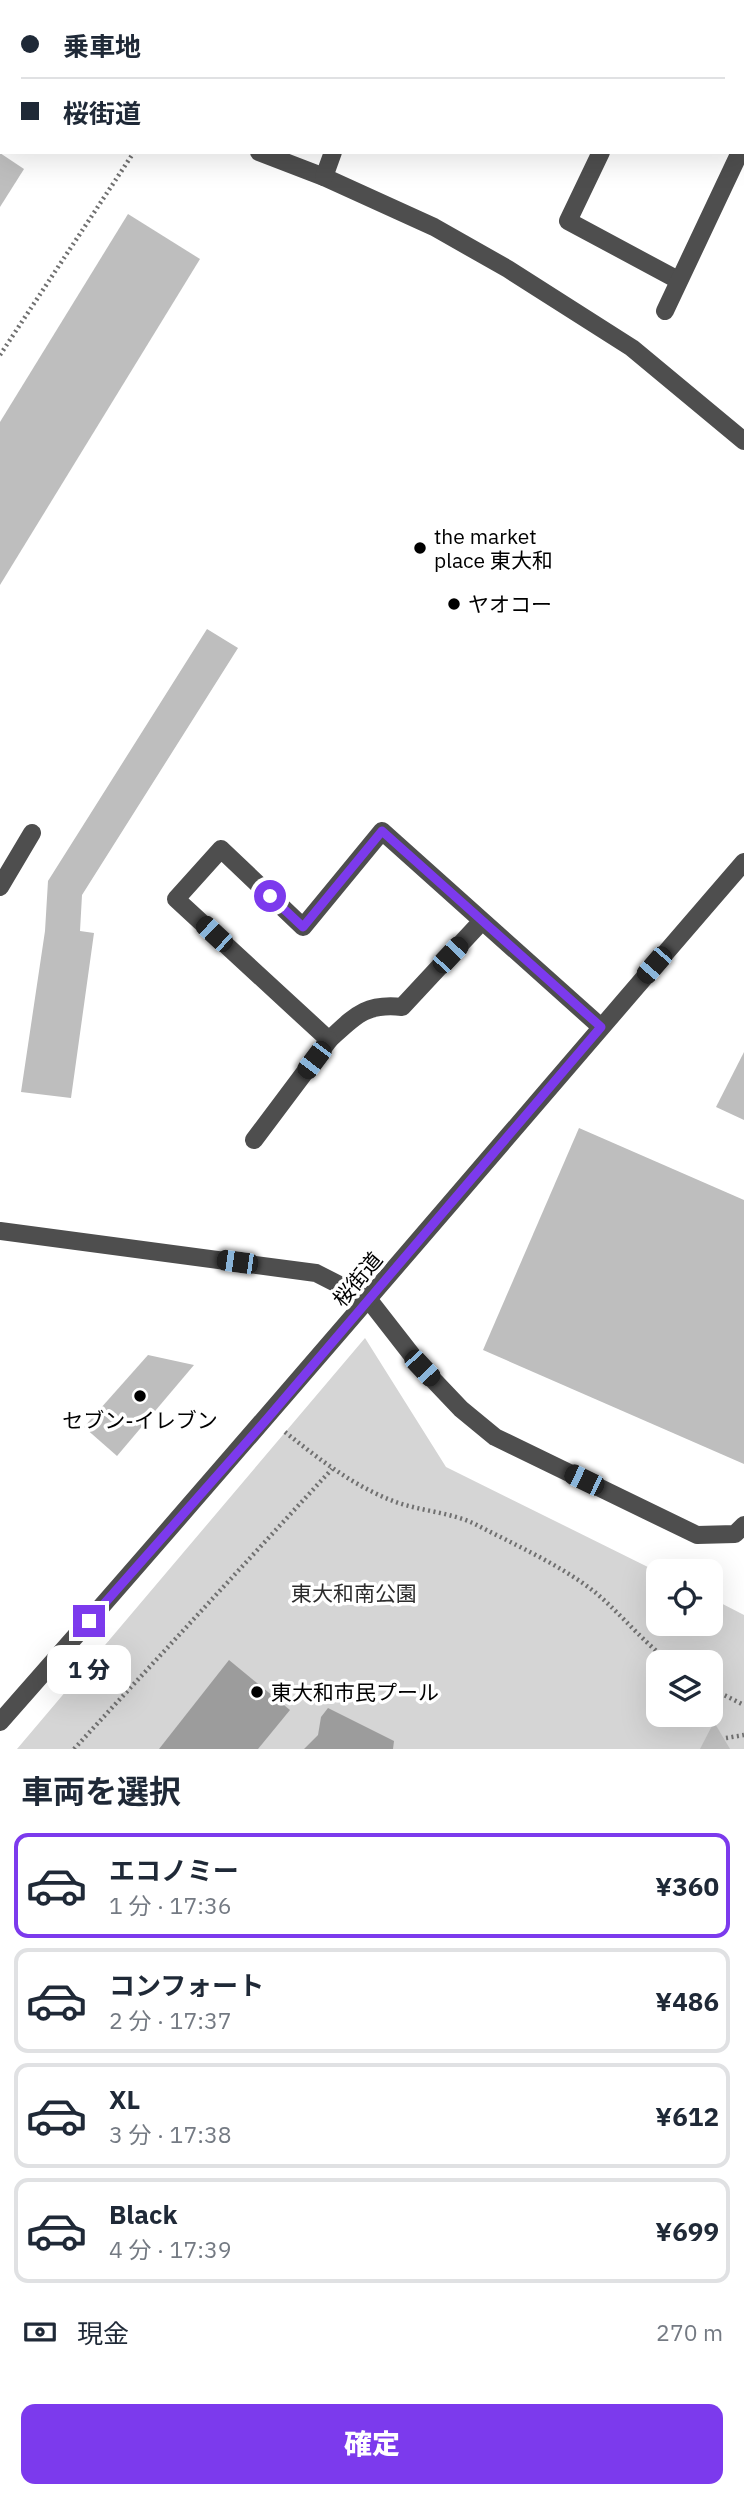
<!DOCTYPE html>
<html lang="ja">
<head>
<meta charset="utf-8">
<style>
  body { margin:0; font-family:"IBM Plex Sans","Noto Sans JP",sans-serif; background:#f6f6f7; color:#1f2937; height:100vh; display:flex; flex-direction:column; font-size:26px; white-space:nowrap }
  * { box-sizing:border-box; margin:0 }
  p { font-size:23px; color:#747a83 }
  .icon { flex:none; width:38px; height:38px; fill:none; stroke:currentColor; stroke-width:2; stroke-linecap:round; stroke-linejoin:round }
  .map { position:relative; height:1749px; overflow:hidden }
  .sheet { display:flex; flex-direction:column; background:#fff; flex:1 }
  .sheet>* { flex:none }
  .guide { position:absolute; left:0px; top:0px; width:746px; height:154px; box-shadow:0 7px 28px #0002; display:grid; align-content:center; height:154px; padding:0 21px; background:#fff }
  .buttons { position:absolute; left:646px; top:1559px; display:grid; gap:14px }
  .buttons a { display:grid; place-items:center; width:77px; height:77px; border-radius:14px; background:#fff; box-shadow:0 7px 28px #0002; font-size:35px }
  .end { position:absolute; width:32px; height:32px; margin:-16px; border:9px solid #7c3aed; background:#fff; box-shadow:0 0 0 4px #fff }
  .from { border-radius:50% }
  .bubble { position:absolute; height:49px; border-radius:14px; background:#fff; box-shadow:0 7px 28px #0002; font-size:23px; font-weight:800; line-height:49px; text-align:center }
  .car { position:absolute; width:21px; height:42px; margin:-21px -10px; border-radius:9px; box-shadow:0 0 5px 2px #0007; background:linear-gradient(#222 24%,#8ab4d8 0 40%,#222 0 76%,#8ab4d8 0 86%,#222 0) }
  .guide b { display:flex; align-items:center; gap:24px; height:66px; font-size:26px }
  .guide b+b { border-top:2px solid #e0e1e3 }
  .guide i { width:18px; height:18px; background:#1f2937 }
  ul { padding:0; list-style:none }
  li { display:flex; align-items:center; gap:21px; height:105px; margin:0 14px 10px; padding:0 7px; border:4px solid #e0e1e3; border-radius:14px }
  li div { flex:1 }
  li b { display:block; font-size:26px }
  li em { font-style:normal; font-weight:800 }
  li.on { border-color:#7c3aed }
  li>.icon { width:63px; height:63px; stroke-width:1.5 }
  h2 { padding:0 21px; font-size:32px; line-height:84px }
  .pay { display:flex; align-items:center; gap:18px; height:77px; padding:0 21px; font-size:26px }
  .pay p { margin-inline-start:auto }
  .action { display:flex; gap:14px; margin-top:auto; padding:14px 21px }
  .action a { flex:1; height:80px; border-radius:14px; background:#7c3aed; color:#fff; font-size:28px; font-weight:800; line-height:80px; text-align:center }
  .map>svg:first-child { display:block }
</style>
</head>
<body>
<div class="map">
<svg width="744" height="1749" viewBox="0 0 744 1749">
  <rect width="100%" height="100%" fill="#fff"/>
  <path fill="#d5d5d5" fill-rule="evenodd" d="M365,1338l81,129 212,105v52h52l1,-26 33,17v134h-727zM658,1662h52v53h-52z"/>
  <g fill="#9c9c9c">
    <path d="M229,1660l61,50 -32,39h-99z"/>
    <path d="M328,1708l66,33 -1,8h-89l14,-14 3,-18z"/>
  </g>
  <g fill="#bebebe">
    <path d="M0,153l24,16 -24,38z"/>
    <path d="M128,214l72,45 -200,326v-163z"/>
    <path d="M207,629l31,19 -156,247 -2,36 14,2 -23,165 -50,-6 24,-161 3,-50z"/>
    <path d="M744,1052v68l-28,-13z"/>
    <path d="M579,1128l165,72v264l-261,-114z"/>
    <path d="M148,1355l46,10 -77,91 -33,-29z"/>
    <path d="M714,1722l16,27h-30z"/>
  </g>
  <g fill="none" stroke-linecap="round" stroke-linejoin="round">
    <g stroke="#707070" stroke-width="4.5" stroke-dasharray="2 3.5" stroke-linecap="butt">
      <path d="M0,355l134,-203"/>
      <path d="M285,1432c34,27 67,53 108,69 26,10 57,11 82,23 40,21 86,41 121,69 26,22 47,49 74,69"/>
      <path d="M710,1688l34,17"/>
      <path d="M726,1738l18,-3"/>
      <path d="M74,1749l258,-280"/>
    </g>
    <g stroke="#4e4e4e" stroke-width="18">
      <path d="M387,2v-2"/>
      <path d="M0,82h2"/>
      <path d="M259,152l65,25 110,50 74,42 124,79 112,93"/>
      <path d="M601,152l-33,69 110,59"/>
      <path d="M324,177l9,-25"/>
      <path d="M665,311l75,-159"/>
      <path d="M0,887l32,-54"/>
      <path d="M482,921l-80,86c-37,-4 -47,9 -73,33l-153,-141 45,-50 82,78 79,-96 219,196"/>
      <path d="M254,1140l75,-100"/>
      <path d="M0,1231l316,42 53,27 53,68 39,41 34,28 202,98 38,-1 9,-9"/>
      <path d="M0,1722c251,-284 496,-573 744,-860"/>
    </g>
  </g>
  <g fill="none" stroke-linecap="round" stroke-linejoin="round">
    <path stroke="#7c3aed" stroke-width="9" d="M89,1621l178,-202 334,-392 -219,-196 -79,96 -33,-31"/>
  </g>
  <g fill="#000" stroke="#fff" stroke-width="2.5">
    <circle cx="420" cy="548" r="7"/>
    <circle cx="454" cy="604" r="7"/>
    <circle cx="140" cy="1396" r="7"/>
    <circle cx="257" cy="1692" r="7"/>
  </g>
  <g text-anchor="middle" dominant-baseline="central" stroke-width="7" stroke-linejoin="round" paint-order="stroke">
    <g font-size="21" fill="#000" stroke="#fff" text-anchor="start">
      <text x="434" y="536">the market<tspan x="434" dy="24">place 東大和</tspan></text>
      <text x="468" y="604">ヤオコー</text>
      <text x="140" y="1420" text-anchor="middle">セブン-イレブン</text>
      <text x="271" y="1692">東大和市民プール</text>
    </g>
    <g font-size="21" fill="#000" stroke="#fff">
      <text transform="translate(357 1279) rotate(-50)">桜街道</text>
    </g>
    <g font-size="21" fill="#2c2c2c" stroke="#fff">
      <text x="354" y="1593">東大和南公園</text>
    </g>
  </g>
</svg>
<div class="buttons">
<a><svg class="icon" aria-label="locate" viewBox="0 0 24 24"><circle cx="12" cy="12" r="6"/><path d="M12 2v4M12 18v4M2 12h4M18 12h4"/></svg></a>
<a><svg class="icon" aria-label="layers" viewBox="0 0 24 24"><path d="M12 4l9 5-9 5-9-5zM3 14l9 5 9-5"/></svg></a>
</div>
<i class="end from" style="left:270px;top:896px"></i>
<i class="end" style="left:89px;top:1621px"></i>
<div class="bubble" style="left:47px;top:1645px;width:84px">1 分</div>
<i class="car" style="left:214px;top:934px;rotate:313deg"></i>
<i class="car" style="left:450px;top:955px;rotate:43deg"></i>
<i class="car" style="left:654px;top:965px;rotate:221deg"></i>
<i class="car" style="left:314px;top:1060px;rotate:217deg"></i>
<i class="car" style="left:237px;top:1262px;rotate:278deg"></i>
<i class="car" style="left:422px;top:1368px;rotate:137deg"></i>
<i class="car" style="left:584px;top:1480px;rotate:296deg"></i>
<div class="guide">
<b><i class="from"></i>乗車地</b>
<b><i></i>桜街道</b>
</div>
</div>
<section class="sheet">
<h2>車両を選択</h2>
<ul>
<li class="on"><svg class="icon" aria-label="car" viewBox="0 0 24 24"><path d="M5 17H2v-5l4-1 3-4h7l3 4 3 1v5h-3M9 17h6M6 11h13"/><circle cx="7" cy="17" r="2"/><circle cx="17" cy="17" r="2"/></svg><div><b>エコノミー</b><p>1 分 · 17:36</p></div><em>¥360</em></li>
<li><svg class="icon" aria-label="car" viewBox="0 0 24 24"><path d="M5 17H2v-5l4-1 3-4h7l3 4 3 1v5h-3M9 17h6M6 11h13"/><circle cx="7" cy="17" r="2"/><circle cx="17" cy="17" r="2"/></svg><div><b>コンフォート</b><p>2 分 · 17:37</p></div><em>¥486</em></li>
<li><svg class="icon" aria-label="car" viewBox="0 0 24 24"><path d="M5 17H2v-5l4-1 3-4h7l3 4 3 1v5h-3M9 17h6M6 11h13"/><circle cx="7" cy="17" r="2"/><circle cx="17" cy="17" r="2"/></svg><div><b>XL</b><p>3 分 · 17:38</p></div><em>¥612</em></li>
<li><svg class="icon" aria-label="car" viewBox="0 0 24 24"><path d="M5 17H2v-5l4-1 3-4h7l3 4 3 1v5h-3M9 17h6M6 11h13"/><circle cx="7" cy="17" r="2"/><circle cx="17" cy="17" r="2"/></svg><div><b>Black</b><p>4 分 · 17:39</p></div><em>¥699</em></li>
</ul>
<div class="pay"><svg class="icon" aria-label="cash" viewBox="0 0 24 24"><path d="M3 7h18v10H3z"/><circle cx="12" cy="12" r="2"/></svg>現金<p>270 m</p></div>
<div class="action"><a>確定</a></div>
</section>
</body>
</html>
